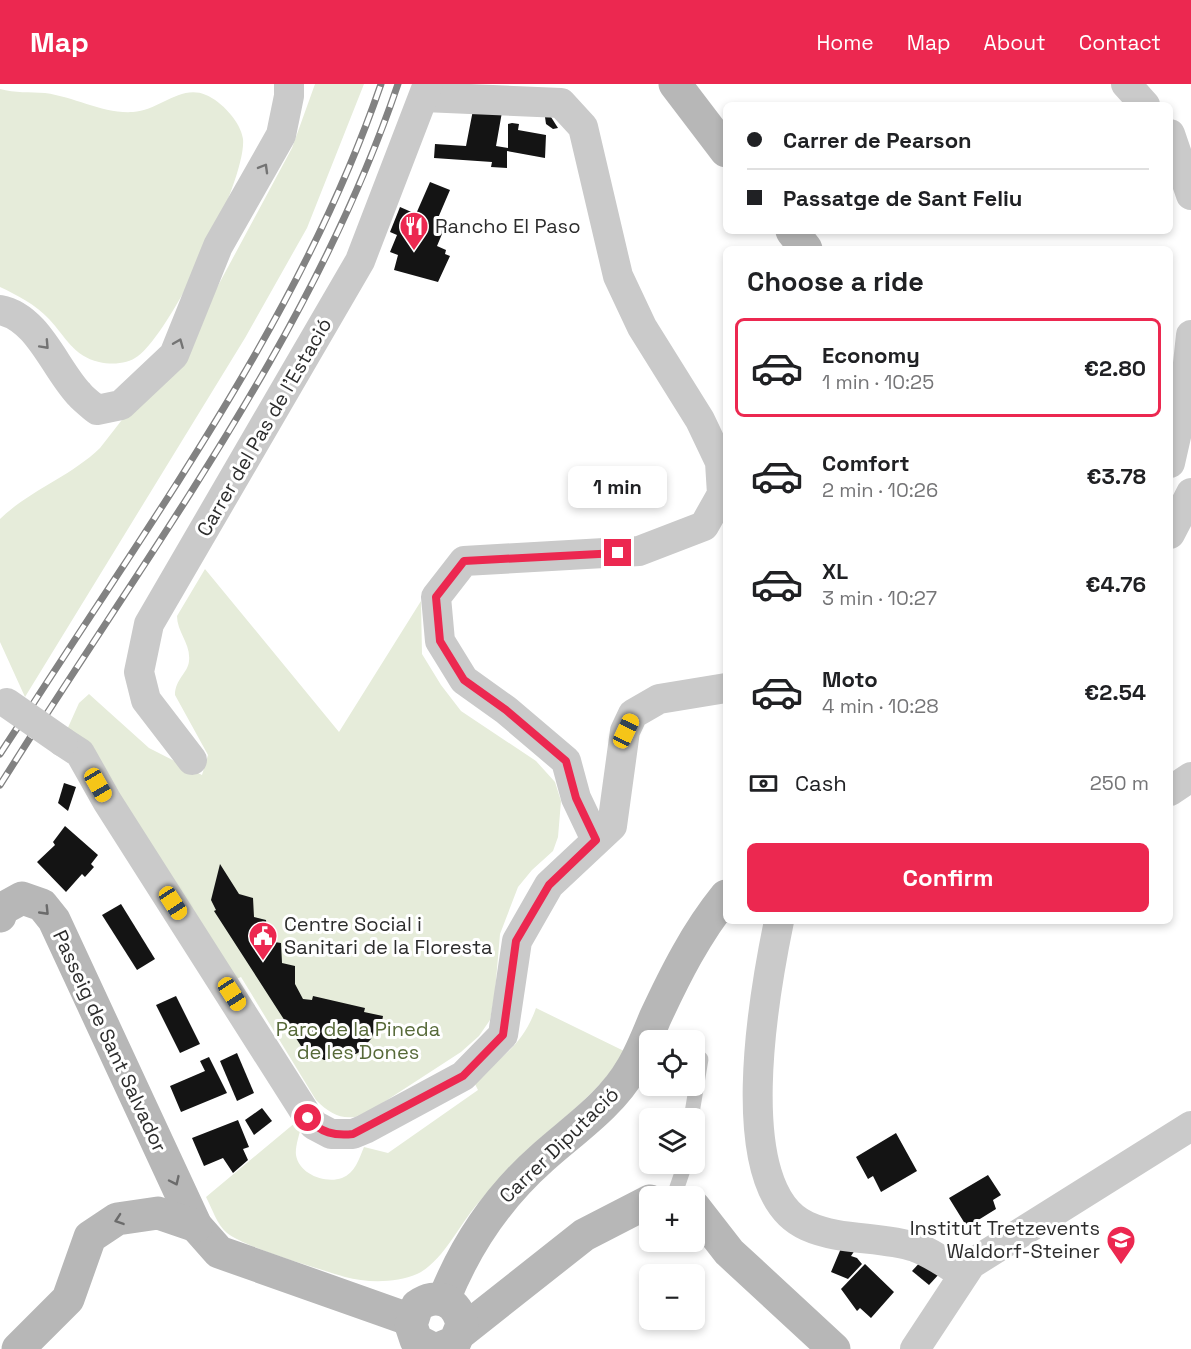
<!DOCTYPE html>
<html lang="en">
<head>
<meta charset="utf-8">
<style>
  body { margin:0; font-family:"Space Grotesk",sans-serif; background:#f2f2f2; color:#202124; height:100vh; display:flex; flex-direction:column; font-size:22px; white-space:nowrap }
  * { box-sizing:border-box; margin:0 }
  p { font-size:20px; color:#757577 }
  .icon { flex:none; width:33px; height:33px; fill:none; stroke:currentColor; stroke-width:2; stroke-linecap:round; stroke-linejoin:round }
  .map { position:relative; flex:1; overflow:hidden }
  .side { position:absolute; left:723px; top:162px; width:450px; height:678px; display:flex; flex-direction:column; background:#fff; border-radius:9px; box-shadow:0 3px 9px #0003 }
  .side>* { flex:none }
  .banner { position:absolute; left:723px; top:18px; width:450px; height:132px; border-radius:9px; box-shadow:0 3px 9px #0003; display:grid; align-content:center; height:132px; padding:0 24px; background:#fff }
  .tools { position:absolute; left:639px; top:946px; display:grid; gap:12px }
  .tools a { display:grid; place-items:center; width:66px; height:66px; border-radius:9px; background:#fff; box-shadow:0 3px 9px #0003; font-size:30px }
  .end { position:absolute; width:27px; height:27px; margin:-14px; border:8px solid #ec2850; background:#fff; box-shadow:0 0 0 3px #fff }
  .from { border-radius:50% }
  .bubble { position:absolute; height:42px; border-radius:9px; background:#fff; box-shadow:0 3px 9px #0003; font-size:20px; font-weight:600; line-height:42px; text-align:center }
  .car { position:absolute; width:18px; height:36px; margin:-18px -9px; border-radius:8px; box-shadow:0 0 4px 2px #0007; background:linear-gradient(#f5c518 24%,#345 0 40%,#f5c518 0 76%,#345 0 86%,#f5c518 0) }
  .banner b { display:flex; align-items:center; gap:21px; height:57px; font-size:22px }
  .banner b+b { border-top:2px solid #e0e0e0 }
  .banner i { width:15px; height:15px; background:#202124 }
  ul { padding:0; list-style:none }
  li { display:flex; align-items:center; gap:18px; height:99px; margin:0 12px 9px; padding:0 12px; border:3px solid transparent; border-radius:9px }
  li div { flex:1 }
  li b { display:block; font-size:22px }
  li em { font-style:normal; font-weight:600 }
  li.selected { border-color:#ec2850 }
  li>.icon { width:54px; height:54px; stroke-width:1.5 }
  h2 { padding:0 24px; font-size:27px; line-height:72px }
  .pay { display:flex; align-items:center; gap:15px; height:66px; padding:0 24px; font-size:22px }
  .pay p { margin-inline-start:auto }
  .action { display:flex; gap:12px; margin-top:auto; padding:12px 24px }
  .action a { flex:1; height:69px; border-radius:9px; background:#ec2850; color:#fff; font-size:24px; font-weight:600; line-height:69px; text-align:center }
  header { display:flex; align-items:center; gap:36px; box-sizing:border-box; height:84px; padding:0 30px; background:#ec2850; color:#fff }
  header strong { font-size:28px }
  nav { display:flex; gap:33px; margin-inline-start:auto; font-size:21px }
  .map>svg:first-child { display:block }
</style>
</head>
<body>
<header>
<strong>Map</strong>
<nav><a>Home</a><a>Map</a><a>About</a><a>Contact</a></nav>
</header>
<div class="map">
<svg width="1191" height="1265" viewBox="0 0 1191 1265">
  <rect width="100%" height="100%" fill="#fff"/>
  <g fill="#e6ecda">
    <path d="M315,0h49l-57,144 -62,110 -220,359 -25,-55v-123c30,-29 70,-42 100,-71l99,-127 93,-173z"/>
    <path d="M0,5c15,4 30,3 45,4 30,4 58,21 88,19 26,-1 47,-28 73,-17 15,6 35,27 37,44 4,39 -73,194 -105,217 -10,8 -26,9 -39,6 -26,-6 -33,-25 -50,-43 -13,-14 -32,-24 -49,-32z"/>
    <path d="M205,485l134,163 82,-131 1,53 19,31 20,26 75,50 19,21 6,19 -3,36 -5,14 -21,19 -14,17 -18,47 -5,58 -5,28 -11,16 -18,16 -97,63c-21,6 -33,0 -48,-15l-75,-123 -7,3 -168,-248 13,-29 10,-9 60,54 53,27 6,-20 -33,-60c0,-16 13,-22 14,-34 2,-17 -12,-29 -12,-45z"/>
    <path d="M536,924l88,43c-24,43 -63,67 -98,100 -17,16 -32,34 -47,51 -19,21 -36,60 -62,72 -21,9 -50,9 -72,3 -26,-8 -99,-29 -118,-44 -10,-8 -15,-25 -21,-36l90,-75 5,5c-2,9 -6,20 -5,28 3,19 29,29 46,23 13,-5 17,-19 22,-31l24,6 90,-63 -5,-10c29,-23 50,-35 63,-72z"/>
  </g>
  <g fill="#141414">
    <path d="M473,26l29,2 -6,34 12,2v-24l4,-1 7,1 -1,6 28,5 -1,23 -38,-7v17l-16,-1 1,-5 -58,-4 1,-14 31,2z"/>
    <path d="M545,33h6l7,11 -5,1 -7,-5z"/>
    <path d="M430,98l20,8 -12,28 9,4 -10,24 9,4 -1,4 5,2 -12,26 -44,-12 4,-15 -8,-3 7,-17 -7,-3 10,-25 16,7z"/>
    <path d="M64,699l12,4 -8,24 -10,-8z"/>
    <path d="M65,742l33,29 -7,9 3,3 -9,10 -3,-3 -16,18 -29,-30 18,-17 -2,-3z"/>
    <path d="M220,780l19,30 14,4 1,19 12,3 2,21 13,2 1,20 13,3v18l8,15 9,1 1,-4 52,12 -1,4 19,4 -2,11 -4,-1 -6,13 -13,14 -18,7h-16l-21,-11 -89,-138 2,-1 -5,-10z"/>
    <path d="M121,820l34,55 -18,11 -35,-55z"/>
    <path d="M176,912l24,48 -20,9 -24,-48z"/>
    <path d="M237,969l17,40 -17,8 -17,-40z"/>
    <path d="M209,973l18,36 -46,19 -11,-26 35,-15 -5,-10z"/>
    <path d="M262,1024l10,13 -18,14 -9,-15z"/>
    <path d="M238,1036l11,27 -6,2 5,11 -15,13 -10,-15 -19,8 -12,-28z"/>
    <path d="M896,1049l21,38 -36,21 -8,-16 -5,3 -12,-22z"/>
    <path d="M988,1091l13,20 -8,5 3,9 -29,18 -18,-29z"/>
    <path d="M842,1162l13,4 -4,6 6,2 5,6 -14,15 -17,-7z"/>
    <path d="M923,1175l17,14 -11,12 -17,-14z"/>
    <path d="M865,1180l29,28 -23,26 -11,-10 -3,3 -16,-22z"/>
  </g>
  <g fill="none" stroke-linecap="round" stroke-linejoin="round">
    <g stroke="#cacaca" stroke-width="15">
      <path d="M691,1035l10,-60"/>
      <path d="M674,1112l11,-32"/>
    </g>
    <g stroke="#cacaca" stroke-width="30">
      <path d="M1126,0l19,21"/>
      <path d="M424,13l137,6 22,24 35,149 24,51 58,93 20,42 2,32 -18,32 -65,25 -175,10 -28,36 4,44 24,39 42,30 60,51 10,37 20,42"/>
      <path d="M1170,50l21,61"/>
      <path d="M0,226c38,7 55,59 79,84 5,6 12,11 18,16l24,-5 53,-50 44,-109 63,-111 8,-39v-12"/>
      <path d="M1170,379l14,-62 7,-66"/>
      <path d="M1170,450l21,-41"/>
      <path d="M63,658l17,11 27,48 201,316 6,8 17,9h22l12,-5 98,-53 40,-41 14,-94 32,-56 63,-59 13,-95 8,-17 26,-15 67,-11"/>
      <path d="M192,676l-46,-60 -7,-28 10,-48 211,-363 68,-177"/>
      <path d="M1170,707l21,-14"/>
      <path d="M779,837c-14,68 -52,270 28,305 33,15 73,10 108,21 17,6 32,17 47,27"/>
      <path d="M915,1265l56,-85 220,-138"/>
    </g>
    <g stroke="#b7b7b7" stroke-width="33">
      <path d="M675,0l51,67"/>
      <path d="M792,147l14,18"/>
      <path d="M0,832l2,-7 20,-11 20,7 12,15 142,306 23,26 192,68"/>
      <path d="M694,1123l35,45 105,97"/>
      <path d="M444,1215c22,-55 53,-101 98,-141 31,-28 69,-53 90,-90 9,-15 16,-33 23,-50 20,-43 41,-85 71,-122"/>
      <path d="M460,1249l124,-98 66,-34"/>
      <path d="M18,1265l50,-50 22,-62 27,-18 41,-6 38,13"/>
      <path d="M433,1265l-17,-9 -5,-15 6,-19c20,-15 41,-5 45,19l-7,17 -17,7"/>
    </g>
    <g stroke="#828282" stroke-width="7">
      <g id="rail">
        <path d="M31,623c129,-200 272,-396 350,-623"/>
        <path d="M46,631c131,-203 274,-401 352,-631"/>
        <path d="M0,670l21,-32"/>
        <path d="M0,701l35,-55"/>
      </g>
    </g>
    <use href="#rail" stroke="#fff" stroke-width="4.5" stroke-dasharray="14" stroke-linecap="butt"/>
    <path stroke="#cacaca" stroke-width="30" d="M7,619l56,39"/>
  </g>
  <defs><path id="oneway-chevron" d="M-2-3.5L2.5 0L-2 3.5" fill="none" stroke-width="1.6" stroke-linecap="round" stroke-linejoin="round" transform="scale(1.5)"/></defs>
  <g stroke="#747474">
    <use href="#oneway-chevron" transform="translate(264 84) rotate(-60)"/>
    <use href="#oneway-chevron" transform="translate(179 259) rotate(-68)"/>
    <use href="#oneway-chevron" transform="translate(45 261) rotate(47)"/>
  </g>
  <g stroke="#6b6b6b">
    <use href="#oneway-chevron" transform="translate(45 827) rotate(46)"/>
    <use href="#oneway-chevron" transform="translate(175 1097) rotate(65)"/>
    <use href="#oneway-chevron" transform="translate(119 1136) rotate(161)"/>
  </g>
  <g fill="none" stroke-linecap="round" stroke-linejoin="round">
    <path stroke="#ec2850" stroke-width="8" d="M308,1034c12,15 27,18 45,16l110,-58 40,-41 13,-94 33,-56 47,-45 -20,-42 -10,-37 -60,-51 -42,-30 -24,-39 -4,-44 28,-36 154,-8"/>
  </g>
  <defs>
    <g id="restaurant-pin" transform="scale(1.5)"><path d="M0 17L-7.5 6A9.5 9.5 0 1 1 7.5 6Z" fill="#ec2850" stroke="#fff"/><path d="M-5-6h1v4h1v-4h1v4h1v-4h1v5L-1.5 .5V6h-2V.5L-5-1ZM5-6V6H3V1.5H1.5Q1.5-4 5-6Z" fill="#fff"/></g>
    <g id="civic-pin" transform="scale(1.5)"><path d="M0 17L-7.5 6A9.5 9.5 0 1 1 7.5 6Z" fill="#ec2850" stroke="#fff"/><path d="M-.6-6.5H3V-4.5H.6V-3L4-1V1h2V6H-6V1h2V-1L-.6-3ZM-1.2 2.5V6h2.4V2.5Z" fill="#fff"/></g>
    <g id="school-pin" transform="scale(1.5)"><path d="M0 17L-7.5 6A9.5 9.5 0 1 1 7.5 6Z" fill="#ec2850" stroke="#fff"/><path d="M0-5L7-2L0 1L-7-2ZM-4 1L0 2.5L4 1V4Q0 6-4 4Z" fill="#fff"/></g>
  </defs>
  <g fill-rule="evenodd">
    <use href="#restaurant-pin" x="414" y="142"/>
    <use href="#civic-pin" x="263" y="852"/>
    <use href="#school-pin" x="1121" y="1156"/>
  </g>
  <g text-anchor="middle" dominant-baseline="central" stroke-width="6" stroke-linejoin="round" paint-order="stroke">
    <g font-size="20" fill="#2d2d2d" stroke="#fff" text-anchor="start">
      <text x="435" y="142">Rancho El Paso</text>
      <text x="284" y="840">Centre Social i<tspan x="284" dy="23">Sanitari de la Floresta</tspan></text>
      <text x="1100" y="1144" text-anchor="end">Institut Tretzevents<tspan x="1100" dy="23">Waldorf-Steiner</tspan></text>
    </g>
    <g font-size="20" fill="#2d2d2d" stroke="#fff">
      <text transform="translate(264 343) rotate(-60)">Carrer del Pas de l'Estació</text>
      <text transform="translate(110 957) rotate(65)">Passeig de Sant Salvador</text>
      <text transform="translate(559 1061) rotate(-44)">Carrer Diputació</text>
    </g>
    <g font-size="20" fill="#576a39" stroke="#fff">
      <text x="358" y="945">Parc de la Pineda<tspan x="358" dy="23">de les Dones</tspan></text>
    </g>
  </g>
</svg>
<div class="tools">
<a><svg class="icon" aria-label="locate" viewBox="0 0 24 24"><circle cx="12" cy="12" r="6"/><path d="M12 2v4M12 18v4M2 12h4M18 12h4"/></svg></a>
<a><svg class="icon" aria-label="layers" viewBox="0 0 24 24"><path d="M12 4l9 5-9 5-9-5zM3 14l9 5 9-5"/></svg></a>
<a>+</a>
<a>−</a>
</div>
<i class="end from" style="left:308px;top:1034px"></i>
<i class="end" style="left:618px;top:469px"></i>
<div class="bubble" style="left:568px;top:382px;width:99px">1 min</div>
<i class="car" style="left:626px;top:647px;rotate:25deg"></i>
<i class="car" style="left:98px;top:701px;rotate:150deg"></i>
<i class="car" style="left:173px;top:819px;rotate:147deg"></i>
<i class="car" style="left:232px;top:910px;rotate:147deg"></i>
<div class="banner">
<b><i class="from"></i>Carrer de Pearson</b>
<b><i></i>Passatge de Sant Feliu</b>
</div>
<section class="side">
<h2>Choose a ride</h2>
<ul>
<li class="selected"><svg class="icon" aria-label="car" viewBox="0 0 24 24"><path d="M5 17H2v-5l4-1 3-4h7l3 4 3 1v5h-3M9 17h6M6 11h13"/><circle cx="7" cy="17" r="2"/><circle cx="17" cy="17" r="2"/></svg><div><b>Economy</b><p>1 min · 10:25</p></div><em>€2.80</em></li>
<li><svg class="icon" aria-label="car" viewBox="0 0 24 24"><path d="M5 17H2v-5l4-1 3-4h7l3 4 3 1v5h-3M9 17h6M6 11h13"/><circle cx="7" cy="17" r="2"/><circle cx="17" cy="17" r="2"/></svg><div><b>Comfort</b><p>2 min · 10:26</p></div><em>€3.78</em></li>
<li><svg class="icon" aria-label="car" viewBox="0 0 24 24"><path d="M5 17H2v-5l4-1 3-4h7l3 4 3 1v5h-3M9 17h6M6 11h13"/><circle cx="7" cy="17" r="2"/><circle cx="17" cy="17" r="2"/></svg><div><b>XL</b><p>3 min · 10:27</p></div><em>€4.76</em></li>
<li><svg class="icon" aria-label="car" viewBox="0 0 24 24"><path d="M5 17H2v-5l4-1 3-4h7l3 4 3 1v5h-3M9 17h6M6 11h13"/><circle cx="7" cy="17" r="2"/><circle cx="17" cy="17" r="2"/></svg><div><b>Moto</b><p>4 min · 10:28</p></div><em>€2.54</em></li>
</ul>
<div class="pay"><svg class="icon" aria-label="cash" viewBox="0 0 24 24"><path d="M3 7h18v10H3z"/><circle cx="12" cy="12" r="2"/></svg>Cash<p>250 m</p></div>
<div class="action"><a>Confirm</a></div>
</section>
</div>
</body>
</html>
